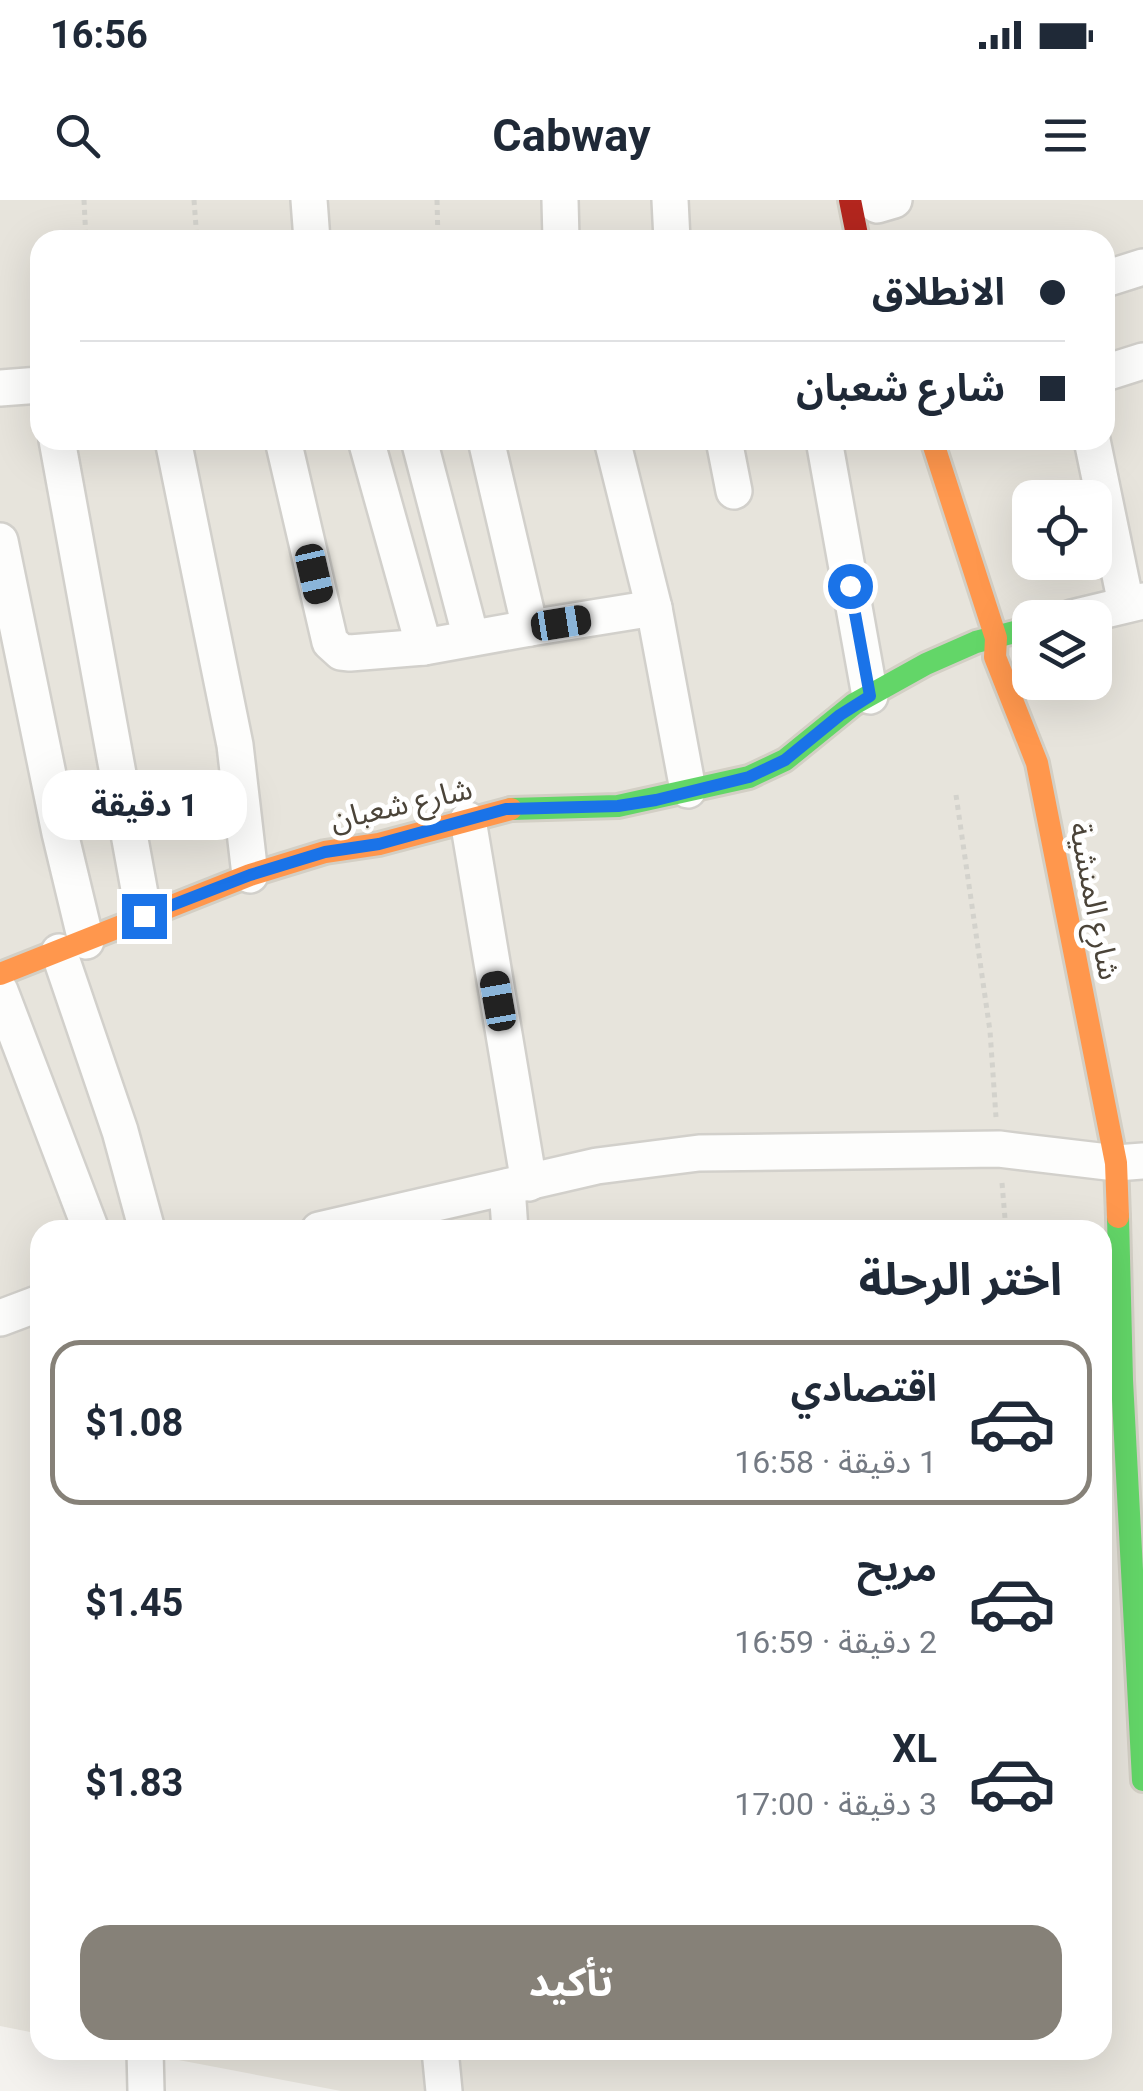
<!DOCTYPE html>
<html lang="ar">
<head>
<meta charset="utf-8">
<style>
  body { margin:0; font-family:Roboto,"Noto Sans Arabic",sans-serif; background:#f6f6f7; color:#1f2937; direction:rtl; height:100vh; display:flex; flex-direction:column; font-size:38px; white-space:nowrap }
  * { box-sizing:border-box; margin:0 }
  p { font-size:32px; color:#747a83 }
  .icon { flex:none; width:55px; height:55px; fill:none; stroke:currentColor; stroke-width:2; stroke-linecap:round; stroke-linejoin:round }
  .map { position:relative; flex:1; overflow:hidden; direction:ltr }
  .details { position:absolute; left:30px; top:1020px; width:1082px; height:840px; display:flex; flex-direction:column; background:#fff; border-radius:30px; box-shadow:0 10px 40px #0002; direction:rtl }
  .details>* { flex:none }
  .banner { position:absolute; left:30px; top:30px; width:1085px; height:220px; border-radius:30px; box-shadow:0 10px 40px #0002; direction:rtl; display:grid; align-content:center; height:220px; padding:0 50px; background:#fff }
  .buttons { position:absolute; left:1012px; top:280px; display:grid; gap:20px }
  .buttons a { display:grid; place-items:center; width:100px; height:100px; border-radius:20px; background:#fff; box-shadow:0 10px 40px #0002; font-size:50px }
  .end { position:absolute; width:45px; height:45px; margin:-22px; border:12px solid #1a73e8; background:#fff; box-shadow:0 0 0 5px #fff }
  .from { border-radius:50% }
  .bubble { position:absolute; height:70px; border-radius:30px; background:#fff; box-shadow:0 10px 40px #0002; font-size:32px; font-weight:700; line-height:70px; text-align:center; direction:rtl }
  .car { position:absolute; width:30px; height:60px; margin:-30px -15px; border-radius:12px; box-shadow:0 0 8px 2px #0007; background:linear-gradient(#222 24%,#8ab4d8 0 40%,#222 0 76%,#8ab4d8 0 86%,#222 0) }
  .banner b { display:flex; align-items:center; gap:35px; height:95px; font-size:38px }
  .banner b+b { border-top:2px solid #e0e1e3 }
  .banner i { width:25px; height:25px; background:#1f2937 }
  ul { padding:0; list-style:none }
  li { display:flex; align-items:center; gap:30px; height:165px; margin:0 20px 15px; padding:0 30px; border:5px solid transparent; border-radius:30px }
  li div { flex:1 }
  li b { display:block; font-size:38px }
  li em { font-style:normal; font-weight:700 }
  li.on { border-color:#868178 }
  li>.icon { width:90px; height:90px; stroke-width:1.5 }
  h2 { padding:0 50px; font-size:45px; line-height:120px }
  .button { display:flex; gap:20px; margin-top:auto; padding:20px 50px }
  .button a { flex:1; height:115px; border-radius:30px; background:#868178; color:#fff; font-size:40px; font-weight:700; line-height:115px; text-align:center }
  .status { display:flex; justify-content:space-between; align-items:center; height:70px; padding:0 50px; background:#fff; direction:ltr }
  .status svg { height:28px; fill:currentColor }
  header { display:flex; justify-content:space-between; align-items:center; height:130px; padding:0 50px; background:#fff; font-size:45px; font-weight:700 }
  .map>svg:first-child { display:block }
</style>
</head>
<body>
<div class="status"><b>16:56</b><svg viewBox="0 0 49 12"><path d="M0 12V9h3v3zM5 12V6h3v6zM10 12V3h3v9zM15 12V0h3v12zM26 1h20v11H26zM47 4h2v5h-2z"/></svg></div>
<header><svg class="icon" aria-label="menu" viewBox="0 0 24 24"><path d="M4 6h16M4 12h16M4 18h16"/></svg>Cabway<svg class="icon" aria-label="search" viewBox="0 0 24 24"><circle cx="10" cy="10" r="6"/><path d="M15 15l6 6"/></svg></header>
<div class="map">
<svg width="1143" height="1891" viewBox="0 0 1143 1891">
  <rect width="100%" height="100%" fill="#f4f2ee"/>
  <path fill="#e7e4dc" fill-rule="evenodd" d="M0,0h1143v1891h-802l-215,-41h976v-820h-1062v804l-40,-8zM40,40h1065v200h-1065zM1030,298h65v64h-65zM1030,418h65v64h-65z"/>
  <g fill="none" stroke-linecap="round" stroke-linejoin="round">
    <g stroke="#d2d0cb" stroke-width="40">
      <g id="street">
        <path d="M309,0l3,40"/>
        <path d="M560,0l1,40"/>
        <path d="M670,0l2,40"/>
        <path d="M877,5l17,-5"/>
        <path d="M1105,79l38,-12"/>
        <path d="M1105,173l38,-12"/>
        <path d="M0,188l40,-3"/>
        <path d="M57,240l87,476"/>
        <path d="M173,240l62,305 15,130"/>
        <path d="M283,240l47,202 11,10 9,1 74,-6 106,-19 -44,-188"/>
        <path d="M366,240l58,207"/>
        <path d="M419,240l52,198"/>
        <path d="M612,240l42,168 34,182"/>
        <path d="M724,240l10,51"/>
        <path d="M824,240l46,256"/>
        <path d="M1092,240l34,164"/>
        <path d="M0,341l60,292 26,108"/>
        <path d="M1072,418l71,-17"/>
        <path d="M530,428l124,-20"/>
        <path d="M468,620l61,363"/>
        <path d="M59,752l61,179 27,99"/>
        <path d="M0,791l91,239"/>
        <path d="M507,987l3,43"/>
        <path d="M319,1030l278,-64 102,-13 300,-4 117,14 27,-2"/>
        <path d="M0,1118l40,-15"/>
        <path d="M145,1850l1,41"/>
        <path d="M440,1850l4,41"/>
      </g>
    </g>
    <g stroke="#d3cfc5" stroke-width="28">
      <g id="fast">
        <path d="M511,609l107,-3 131,-29 36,-17 69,-56 72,-40 50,-22 54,-14"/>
        <path d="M1118,1017l4,163 21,400"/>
      </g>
    </g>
    <g stroke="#d3cfc5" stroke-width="28">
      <g id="slow">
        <path d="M932,240l64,198 -1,19 42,106 79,400 2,54"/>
        <path d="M0,774l250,-99 75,-23 54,-8 132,-35"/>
      </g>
    </g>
    <g stroke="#d3cfc5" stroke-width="28">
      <path id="jam" d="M850,0l8,40"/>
    </g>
    <g stroke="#d3d2cc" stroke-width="5" stroke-dasharray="5 5" stroke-linecap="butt">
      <path d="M84,0l2,40"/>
      <path d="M194,0l3,40"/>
      <path d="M437,0l1,40"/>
      <path d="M956,595l34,236 6,86"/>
      <path d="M1002,983l4,47"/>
    </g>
    <use href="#street" stroke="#fdfdfc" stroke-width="35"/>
    <use href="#fast" stroke="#63d668" stroke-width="22"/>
    <use href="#slow" stroke="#ff974d" stroke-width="22"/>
    <use href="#jam" stroke="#b3261e" stroke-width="22"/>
  </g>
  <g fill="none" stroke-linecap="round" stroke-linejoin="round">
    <path stroke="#1a73e8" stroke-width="12" d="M144,716l106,-41 75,-23 54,-8 127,-35 112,-3 38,-6 93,-23 36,-17 55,-45 30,-19 -20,-110"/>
  </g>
  <g text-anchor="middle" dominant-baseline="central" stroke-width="10" stroke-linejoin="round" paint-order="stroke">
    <g font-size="30" fill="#4b4439" stroke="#fff">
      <text transform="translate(401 604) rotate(-13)">شارع شعبان</text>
      <text transform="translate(1095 701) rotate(79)">شارع المنشية</text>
    </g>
  </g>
</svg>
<div class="buttons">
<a><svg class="icon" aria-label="locate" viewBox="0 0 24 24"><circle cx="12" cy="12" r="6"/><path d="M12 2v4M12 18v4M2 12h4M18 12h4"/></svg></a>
<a><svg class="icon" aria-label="layers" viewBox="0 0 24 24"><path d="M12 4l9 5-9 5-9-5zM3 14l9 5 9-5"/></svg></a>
</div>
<i class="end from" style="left:850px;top:386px"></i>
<i class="end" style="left:144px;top:716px"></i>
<div class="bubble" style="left:42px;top:570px;width:205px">1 دقيقة</div>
<i class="car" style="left:314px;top:374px;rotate:167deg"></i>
<i class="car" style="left:561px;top:423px;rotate:81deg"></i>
<i class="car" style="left:498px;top:801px;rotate:350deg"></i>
<div class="banner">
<b><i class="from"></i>الانطلاق</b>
<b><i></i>شارع شعبان</b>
</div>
<section class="details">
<h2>اختر الرحلة</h2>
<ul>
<li class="on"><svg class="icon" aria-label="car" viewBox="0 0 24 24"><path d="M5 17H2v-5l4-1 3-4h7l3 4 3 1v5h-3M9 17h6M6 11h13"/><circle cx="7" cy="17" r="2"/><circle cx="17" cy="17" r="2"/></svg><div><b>اقتصادي</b><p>1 دقيقة · 16:58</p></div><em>$1.08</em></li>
<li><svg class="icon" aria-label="car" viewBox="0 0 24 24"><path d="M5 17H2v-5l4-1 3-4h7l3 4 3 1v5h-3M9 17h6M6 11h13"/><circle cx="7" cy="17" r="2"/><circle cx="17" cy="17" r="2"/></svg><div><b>مريح</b><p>2 دقيقة · 16:59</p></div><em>$1.45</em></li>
<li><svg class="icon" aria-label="car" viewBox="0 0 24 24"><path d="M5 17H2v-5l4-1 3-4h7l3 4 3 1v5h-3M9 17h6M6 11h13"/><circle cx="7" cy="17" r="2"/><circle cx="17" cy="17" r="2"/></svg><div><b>XL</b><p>3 دقيقة · 17:00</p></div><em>$1.83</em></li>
</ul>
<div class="button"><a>تأكيد</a></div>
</section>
</div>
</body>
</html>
